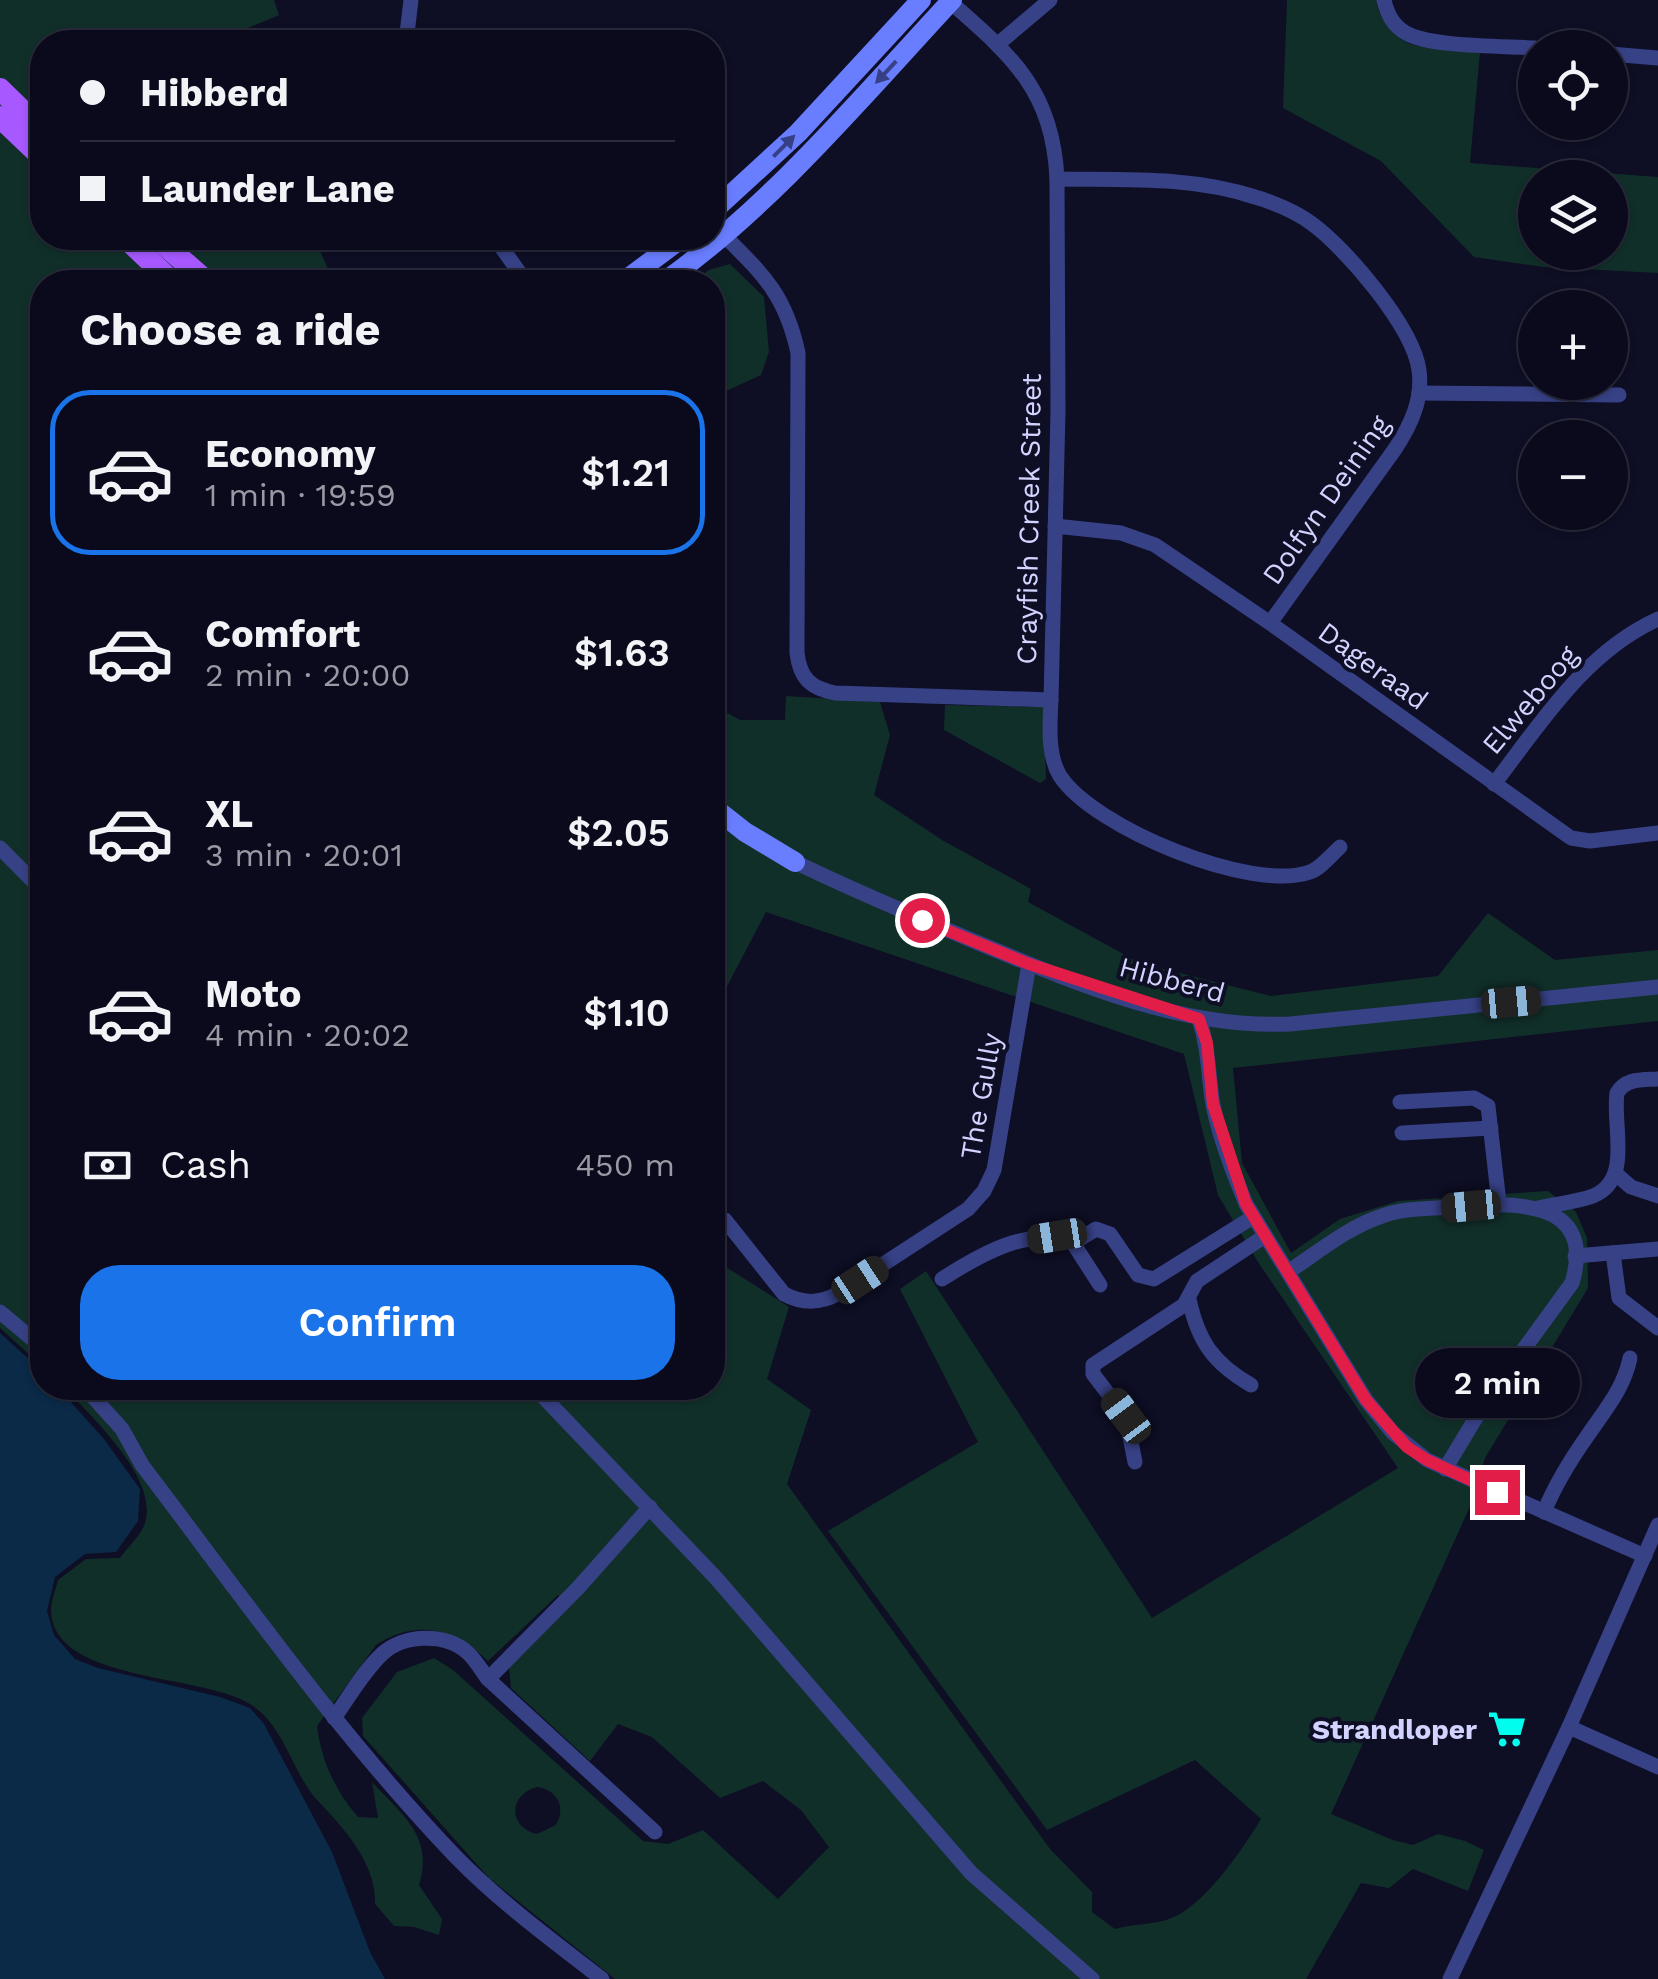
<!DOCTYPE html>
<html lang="en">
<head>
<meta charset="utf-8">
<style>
  body { margin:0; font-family:"Work Sans",sans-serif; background:#181829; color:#f1f3f6; height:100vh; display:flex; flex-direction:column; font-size:38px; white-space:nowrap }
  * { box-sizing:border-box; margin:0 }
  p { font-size:32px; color:#999aa3 }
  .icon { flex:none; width:55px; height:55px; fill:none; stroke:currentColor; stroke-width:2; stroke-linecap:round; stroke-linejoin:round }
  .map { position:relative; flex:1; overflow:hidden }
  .details { position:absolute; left:30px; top:270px; width:695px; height:1130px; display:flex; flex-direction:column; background:#0a0a1c; border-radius:40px; box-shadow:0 2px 8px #0004,0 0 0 2px #2a2b3b }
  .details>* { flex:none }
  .banner { position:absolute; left:30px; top:30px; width:695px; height:220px; border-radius:40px; box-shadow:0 2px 8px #0004,0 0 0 2px #2a2b3b; display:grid; align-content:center; height:220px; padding:0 50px; background:#0a0a1c }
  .fabs { position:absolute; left:1518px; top:30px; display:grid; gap:20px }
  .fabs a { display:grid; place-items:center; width:110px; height:110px; border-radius:50%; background:#0a0a1c; box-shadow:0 2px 8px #0004,0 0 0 2px #2a2b3b; font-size:50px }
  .end { position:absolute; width:45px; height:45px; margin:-22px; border:12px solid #e11d48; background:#fff; box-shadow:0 0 0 5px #fff }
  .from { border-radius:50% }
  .bubble { position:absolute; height:70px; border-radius:35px; background:#0a0a1c; box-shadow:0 2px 8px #0004,0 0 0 2px #2a2b3b; font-size:32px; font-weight:600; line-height:70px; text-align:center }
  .car { position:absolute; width:30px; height:60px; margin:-30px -15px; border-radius:12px; box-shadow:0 0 8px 2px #0007; background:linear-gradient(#222 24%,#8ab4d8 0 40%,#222 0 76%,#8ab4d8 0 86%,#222 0) }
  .banner b { display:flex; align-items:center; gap:35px; height:95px; font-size:38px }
  .banner b+b { border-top:2px solid #2a2b3b }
  .banner i { width:25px; height:25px; background:#f1f3f6 }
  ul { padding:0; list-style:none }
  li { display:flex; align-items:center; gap:30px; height:165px; margin:0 20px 15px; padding:0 30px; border:5px solid transparent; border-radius:40px }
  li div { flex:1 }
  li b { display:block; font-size:38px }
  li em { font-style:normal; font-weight:600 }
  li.on { border-color:#1a73e8 }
  li>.icon { width:90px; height:90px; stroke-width:1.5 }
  h2 { padding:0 50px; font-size:45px; line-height:120px }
  .pay { display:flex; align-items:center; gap:25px; height:110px; padding:0 50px; font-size:38px }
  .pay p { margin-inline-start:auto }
  .primary-button { display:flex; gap:20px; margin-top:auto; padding:20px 50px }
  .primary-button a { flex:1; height:115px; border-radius:40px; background:#1a73e8; color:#fff; font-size:40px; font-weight:600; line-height:115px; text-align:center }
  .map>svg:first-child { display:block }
</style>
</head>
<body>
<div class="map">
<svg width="1658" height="1979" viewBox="0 0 1658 1979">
  <rect width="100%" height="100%" fill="#0e0e25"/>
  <g fill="#112f29" fill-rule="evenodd">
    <path d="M0,0h274l5,15 -36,15 3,12h-204v196h272l20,44h-292v1084l-42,-38z"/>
    <path d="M1287,0h90c-1,15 17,37 31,43 16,7 53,7 72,9l-10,111 188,14v96l-114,-6 -70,-10 -93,-96 -98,-53zM1535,178h75v74h-75z"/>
    <path d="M730,264l34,33 5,55 -8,23 -48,22 -1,-115h-20l17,-12z"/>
    <path d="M786,696l94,6 10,33 -16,60 68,45 89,49 -3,13 112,61 131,33 167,-20 50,-63 67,47 103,-10v71l-425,47 9,95 49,90 49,-34 58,-18 150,-10 28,21 11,26 1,50 -103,170 -13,44 -141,312 62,26 20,5 25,-11 27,7 19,9 -16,41 -55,-22 -24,19 -28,-5 -55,96h-691l-126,-101 -126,-142 -1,-18 35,-46 37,-14 19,12 190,171 25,3 35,-14 75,69 51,-52 -28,-37 -38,-29 -43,17 -68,-61 -34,-13 -28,37 -79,-73 -2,-20 61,-62 -12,-11 -70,66c-33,-32 -71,-43 -112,-16l-59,81c4,34 19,66 41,91l20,1 -6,-36c31,34 62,54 47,103l23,34 -3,16 -25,-8 -20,-1 -19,-22c2,-40 -32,-77 -58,-104 -25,-28 -32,-72 -64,-94 -45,-33 -201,-22 -202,-96 0,-10 5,-21 7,-30l28,-21 34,-1c7,-10 19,-21 24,-32 18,-45 -52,-108 -79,-138h647l1,-121h13l63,40 -22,72 44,31 -24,74 263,365 42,43v20l23,17c17,-5 31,-4 47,-8 38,-7 80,-71 99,-102l-66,-59 -148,70 -219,-299 150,-89 -78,-153 26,-18 226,347 246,-150 -140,-206 -40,-67 -34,-141 -418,-142 -53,101v-308l27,15h45zM537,1787c21,3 29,20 19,38l-19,9c-29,-7 -29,-39 0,-47z"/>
    <path d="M945,705l98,2 3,72 -6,4 -96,-53z"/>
  </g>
  <path fill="#0a2a48" d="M0,1333l42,38v17h16l46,51 36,50 -2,32 -22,31 -31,2 -30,23 -8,34 7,24 21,24 23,9 122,29 30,11 14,16 68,128 38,100 15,27h-385z"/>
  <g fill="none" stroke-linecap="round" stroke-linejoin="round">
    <g stroke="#374186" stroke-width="15">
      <path d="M1384,0c3,14 9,26 22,33 23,14 99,13 129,15"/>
      <path d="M406,42l5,-42"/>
      <path d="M998,44l52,-44"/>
      <path d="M1610,54l48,4"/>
      <path d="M1057,179c67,1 134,-3 198,18 18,5 41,15 56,26 35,25 102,104 108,147 4,29 -8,55 -24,79l-125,174"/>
      <path d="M712,223c44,46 72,64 86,130l-1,300c3,25 13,35 38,40l216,7 7,-288 -1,-233c-4,-89 -46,-124 -109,-179"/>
      <path d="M495,238l31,44"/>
      <path d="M1419,393l200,2"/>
      <path d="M1055,526l66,7 34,12 115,78 301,215 19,3 68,-8"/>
      <path d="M1051,700c-1,23 -4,55 9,76 33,51 191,117 250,96 11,-4 21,-17 30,-25"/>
      <path d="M1494,784c47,-61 91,-132 164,-165"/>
      <path d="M0,848l42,42"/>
      <path d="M795,862c59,29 120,54 181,80 99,41 205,87 314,82l368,-37"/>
      <path d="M1199,1019c10,29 9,57 14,86 7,34 20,67 33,99l120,196 27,33 34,27 218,96"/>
      <path d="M1400,1102l74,-4 14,8 11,97"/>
      <path d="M1402,1133l89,-5"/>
      <path d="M1616,1174l15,13 27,9"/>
      <path d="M1538,1208c18,-4 39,-6 55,-12 40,-16 19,-71 24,-103 9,-15 25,-13 41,-14"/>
      <path d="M725,1220l59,74c19,10 36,10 55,-1l129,-84 16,-18 10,-21 35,-206"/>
      <path d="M1073,1243l27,42"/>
      <path d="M1613,1253l6,45 39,30"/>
      <path d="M1575,1256l83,-7"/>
      <path d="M1288,1272c29,-19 60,-45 94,-56 21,-8 46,-7 69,-9 55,-4 147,-12 121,76l-86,118 -41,68"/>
      <path d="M942,1279c36,-23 87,-54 131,-36l23,-14 14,5 28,41 16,4 99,-62"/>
      <path d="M1189,1299c9,42 24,64 62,86"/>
      <path d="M0,1312l42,35"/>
      <path d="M85,1388l37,41 20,36c101,133 198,271 314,392 45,46 96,83 146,122"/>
      <path d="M535,1388l181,190 255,295 121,106"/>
      <path d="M1135,1462l-9,-45 -33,-43v-9l91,-60 13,-24 68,-45"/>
      <path d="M1544,1512c11,-27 27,-53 44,-77 17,-25 36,-47 42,-77"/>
      <path d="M488,1679l90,-91 72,-81"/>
      <path d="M334,1718c15,-21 29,-46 48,-64 21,-20 65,-22 87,0 7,7 13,17 19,25l167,153"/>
      <path d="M1569,1727l89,40"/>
      <path d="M1450,1979l119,-252 89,-202"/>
    </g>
    <g stroke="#697dff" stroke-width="20">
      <path d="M712,212l86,-79 123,-133"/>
      <path d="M623,282l59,-44"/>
      <path d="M664,282c109,-78 197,-184 288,-282"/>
      <path d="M712,806l33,26 50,30"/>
    </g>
    <g stroke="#a759ff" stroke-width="22">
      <path d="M0,89l42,41"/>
      <path d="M0,117l42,40"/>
      <path d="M126,238l46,44"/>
      <path d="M157,238l50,44"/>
    </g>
  </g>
  <defs><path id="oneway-solid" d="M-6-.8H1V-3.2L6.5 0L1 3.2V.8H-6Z" transform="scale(2.5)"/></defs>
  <g fill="#374087">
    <use href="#oneway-solid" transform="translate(886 72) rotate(133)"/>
    <use href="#oneway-solid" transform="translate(784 146) rotate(-45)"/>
  </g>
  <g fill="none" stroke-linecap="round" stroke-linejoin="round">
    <path stroke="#e11d48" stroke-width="12" d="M922,920l107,44 170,55 8,24 6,61 33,100 120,196 41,47 20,13 70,32"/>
  </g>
  <defs>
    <g id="supermarket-bare" transform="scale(3)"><path d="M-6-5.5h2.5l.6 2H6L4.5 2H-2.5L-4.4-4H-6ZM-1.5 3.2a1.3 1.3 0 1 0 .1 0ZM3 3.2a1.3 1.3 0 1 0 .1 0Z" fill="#00fdee" stroke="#0e0e25" stroke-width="2.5" paint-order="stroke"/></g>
  </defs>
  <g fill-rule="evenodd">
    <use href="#supermarket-bare" x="1507" y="1729"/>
  </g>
  <g text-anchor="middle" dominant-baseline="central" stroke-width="8" stroke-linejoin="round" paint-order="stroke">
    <g font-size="28" fill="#d2d4ff" stroke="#0e0e25">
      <text transform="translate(1326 500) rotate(-55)">Dolfyn Deining</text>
      <text transform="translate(1029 519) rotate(-89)">Crayfish Creek Street</text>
      <text transform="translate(1373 666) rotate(36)">Dageraad</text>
      <text transform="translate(1530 700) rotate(-50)">Elweboog</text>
      <text transform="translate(1172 980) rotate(15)">Hibberd</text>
      <text transform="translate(981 1096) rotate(-80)">The Gully</text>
    </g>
    <g font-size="28" font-weight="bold" fill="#d2d4ff" stroke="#0e0e25" text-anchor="end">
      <text x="1477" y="1729">Strandloper</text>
    </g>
  </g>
</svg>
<div class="fabs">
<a><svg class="icon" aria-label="locate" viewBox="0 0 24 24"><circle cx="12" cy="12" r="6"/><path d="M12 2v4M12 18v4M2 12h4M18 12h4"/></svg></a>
<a><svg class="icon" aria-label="layers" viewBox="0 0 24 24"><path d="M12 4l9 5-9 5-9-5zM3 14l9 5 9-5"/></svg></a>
<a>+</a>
<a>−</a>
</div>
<i class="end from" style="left:922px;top:920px"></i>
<i class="end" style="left:1497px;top:1492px"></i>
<div class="bubble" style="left:1415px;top:1348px;width:165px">2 min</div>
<i class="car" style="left:1511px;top:1002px;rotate:85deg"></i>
<i class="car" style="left:1471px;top:1206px;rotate:265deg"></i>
<i class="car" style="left:1057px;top:1236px;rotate:261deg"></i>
<i class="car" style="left:860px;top:1280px;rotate:57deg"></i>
<i class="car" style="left:1126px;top:1416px;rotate:323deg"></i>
<div class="banner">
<b><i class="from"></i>Hibberd</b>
<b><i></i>Launder Lane</b>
</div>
<section class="details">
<h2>Choose a ride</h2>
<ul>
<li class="on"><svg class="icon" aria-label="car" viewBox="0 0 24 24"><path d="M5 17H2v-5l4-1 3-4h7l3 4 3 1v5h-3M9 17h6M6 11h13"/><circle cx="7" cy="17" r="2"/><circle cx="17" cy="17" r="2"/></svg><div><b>Economy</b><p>1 min · 19:59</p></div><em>$1.21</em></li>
<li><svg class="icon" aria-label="car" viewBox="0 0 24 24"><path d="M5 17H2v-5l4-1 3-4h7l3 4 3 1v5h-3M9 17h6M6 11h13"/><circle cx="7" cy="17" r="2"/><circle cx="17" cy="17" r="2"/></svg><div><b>Comfort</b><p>2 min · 20:00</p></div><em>$1.63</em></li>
<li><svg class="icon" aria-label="car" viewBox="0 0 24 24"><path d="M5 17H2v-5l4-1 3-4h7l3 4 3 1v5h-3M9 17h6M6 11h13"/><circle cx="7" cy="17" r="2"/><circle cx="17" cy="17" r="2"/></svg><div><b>XL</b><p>3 min · 20:01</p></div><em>$2.05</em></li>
<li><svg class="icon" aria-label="car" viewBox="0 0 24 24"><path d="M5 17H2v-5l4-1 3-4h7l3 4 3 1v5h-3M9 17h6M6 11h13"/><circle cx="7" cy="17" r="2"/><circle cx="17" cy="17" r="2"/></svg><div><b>Moto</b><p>4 min · 20:02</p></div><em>$1.10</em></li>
</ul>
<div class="pay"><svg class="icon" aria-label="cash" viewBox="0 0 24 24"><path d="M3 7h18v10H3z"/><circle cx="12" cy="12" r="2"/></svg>Cash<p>450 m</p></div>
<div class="primary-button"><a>Confirm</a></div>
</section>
</div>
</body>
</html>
